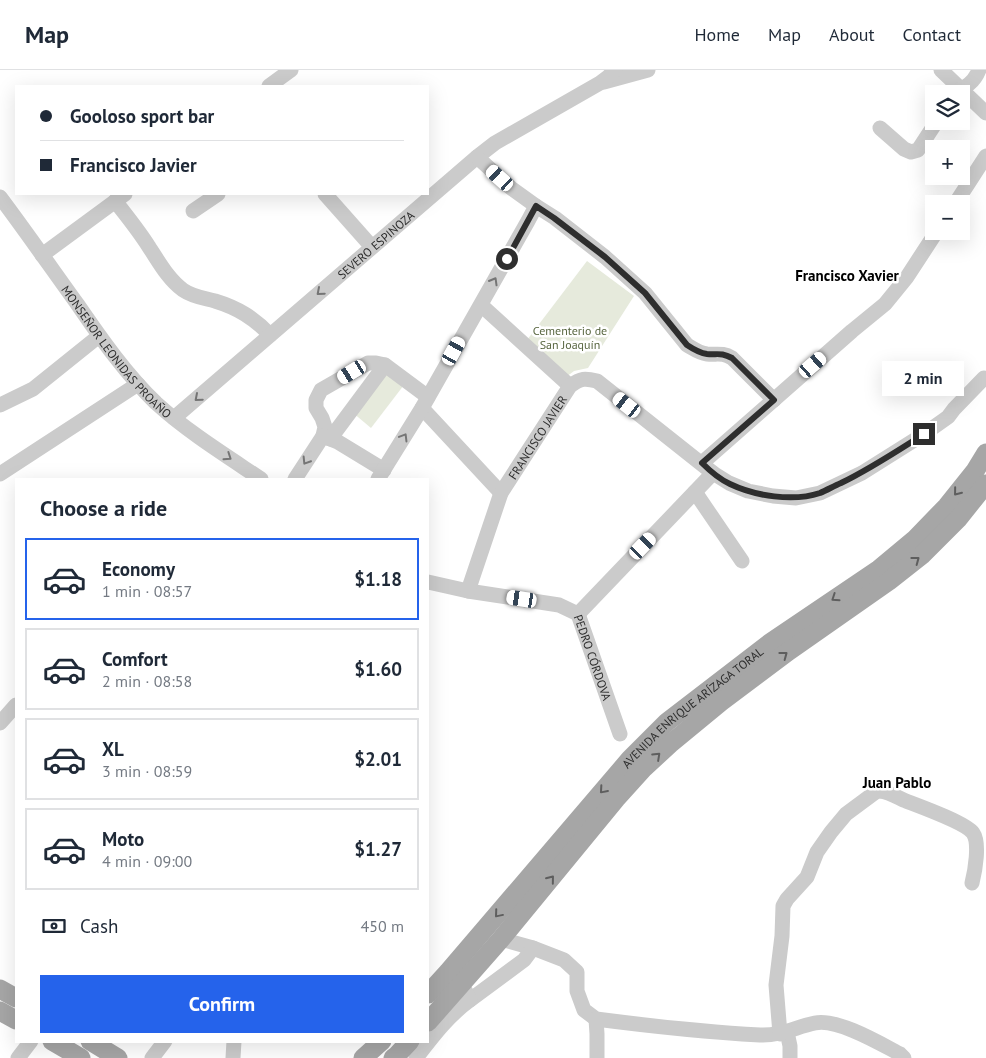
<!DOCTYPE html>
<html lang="en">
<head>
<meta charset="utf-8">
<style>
  body { margin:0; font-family:"PT Sans",sans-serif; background:#f2f2f3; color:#1f2937; height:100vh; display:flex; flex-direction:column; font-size:19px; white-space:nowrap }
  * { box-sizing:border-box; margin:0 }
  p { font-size:16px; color:#747a83 }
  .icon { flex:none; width:28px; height:28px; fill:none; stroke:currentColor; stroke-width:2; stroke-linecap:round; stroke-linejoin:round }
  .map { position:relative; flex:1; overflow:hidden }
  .details { position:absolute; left:15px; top:408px; width:414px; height:565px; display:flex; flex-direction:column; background:#fff; border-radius:0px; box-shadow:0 5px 20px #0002 }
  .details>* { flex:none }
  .banner { position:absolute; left:15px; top:15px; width:414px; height:110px; border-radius:0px; box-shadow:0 5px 20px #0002; display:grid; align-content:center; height:110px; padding:0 25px; background:#fff }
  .tools { position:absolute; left:925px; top:15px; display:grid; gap:10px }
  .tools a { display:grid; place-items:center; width:45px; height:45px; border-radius:0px; background:#fff; box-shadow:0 5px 20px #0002; font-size:25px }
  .end { position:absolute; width:22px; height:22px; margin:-11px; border:6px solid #2e2e2e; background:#fff; box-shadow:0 0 0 2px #fff }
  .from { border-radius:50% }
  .bubble { position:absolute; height:35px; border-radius:0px; background:#fff; box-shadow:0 5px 20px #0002; font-size:16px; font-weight:600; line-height:35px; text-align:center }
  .car { position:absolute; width:15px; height:30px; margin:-15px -8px; border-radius:6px; box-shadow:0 0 4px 1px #0007; background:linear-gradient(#fff 24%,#345 0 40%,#fff 0 76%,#345 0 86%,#fff 0) }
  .banner b { display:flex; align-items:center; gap:18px; height:48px; font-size:19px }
  .banner b+b { border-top:1px solid #e0e1e3 }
  .banner i { width:12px; height:12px; background:#1f2937 }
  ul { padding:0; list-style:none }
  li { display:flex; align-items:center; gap:15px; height:82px; margin:0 10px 8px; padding:0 15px; border:2px solid #e0e1e3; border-radius:0px }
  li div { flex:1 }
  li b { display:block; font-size:19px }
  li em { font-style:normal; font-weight:600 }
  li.current { border-color:#2563eb }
  li>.icon { width:45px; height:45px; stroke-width:1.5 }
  h2 { padding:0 25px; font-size:22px; line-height:60px }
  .pay { display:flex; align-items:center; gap:12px; height:55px; padding:0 25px; font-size:19px }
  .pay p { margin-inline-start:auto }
  .primary-button { display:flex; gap:10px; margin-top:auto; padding:10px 25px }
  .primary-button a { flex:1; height:58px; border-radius:0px; background:#2563eb; color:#fff; font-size:20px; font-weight:600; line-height:58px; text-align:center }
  header { display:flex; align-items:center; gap:30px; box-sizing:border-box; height:70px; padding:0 25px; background:#fff; border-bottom:1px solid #e0e1e3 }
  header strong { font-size:24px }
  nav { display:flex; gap:28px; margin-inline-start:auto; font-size:18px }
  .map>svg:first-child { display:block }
</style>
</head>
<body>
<header>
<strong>Map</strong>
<nav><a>Home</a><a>Map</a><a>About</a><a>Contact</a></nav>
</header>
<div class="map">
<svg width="986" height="988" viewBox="0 0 986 988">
  <rect width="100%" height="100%" fill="#fff"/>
  <g fill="#e6eadc">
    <path d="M587,191l47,35 -46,72 -14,3 -8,6 -39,-37z"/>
    <path d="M384,296l23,15 -36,47 -19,-16z"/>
  </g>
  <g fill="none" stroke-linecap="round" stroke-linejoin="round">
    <g stroke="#cbcbcb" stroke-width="15">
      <path d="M941,0l45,43"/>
      <path d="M604,12l44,-12"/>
      <path d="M269,16l22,-16"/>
      <path d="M956,24c4,-6 8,-6 13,-10 5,-4 8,-9 10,-14"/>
      <path d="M880,58l24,21 7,3 7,-2 19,-29"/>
      <path d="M325,124l47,53"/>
      <path id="s1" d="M0,127c27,36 52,72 78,108 24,35 48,69 78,98 32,29 69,52 105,76"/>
      <path d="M115,131c12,15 24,30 34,46 10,15 19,32 34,43 10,7 21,8 32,11 23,7 39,17 55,34"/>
      <path d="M955,134l31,-48"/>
      <path d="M536,136l19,12 50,39 40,36 42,52c7,4 12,8 20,9 10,1 15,-2 25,4l42,42"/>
      <path d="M193,141l25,-17"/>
      <path d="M42,185l83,-61"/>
      <path d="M481,235l89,81"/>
      <path d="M0,335l33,-16 66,-53"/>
      <path d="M422,338l79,85"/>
      <path id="s2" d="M174,348l303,-261 18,-14 105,-60 8,-6 7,-7"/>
      <path d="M323,366l2,-9 -3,-9 -6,-10v-8l5,-10 47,-27h8l9,2"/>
      <path d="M330,369l55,-74 43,32"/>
      <path d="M702,393l150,-132 33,-27 22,-27 30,-46"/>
      <path d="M0,404l138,-90"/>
      <path d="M295,409l28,-43 15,6 46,28"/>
      <path d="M378,409l44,-71 106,-187 8,-15 -25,-18 -34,-31"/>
      <path d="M695,422l47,69"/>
      <path id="s3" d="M428,512l40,9 91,14 19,9 42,120"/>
      <path id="s4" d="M468,521l33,-98 69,-107c11,-8 15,-8 27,-5l116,92 16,10 19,8 25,5 23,2 24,-5 42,-20 62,-39 24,-17 6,-8 30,-31"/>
      <path d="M578,544l135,-141"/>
      <path d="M0,653l16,-18"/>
      <path d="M501,869l32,9 31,12 13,12v19l7,19 12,9c54,7 109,13 164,16 20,1 36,-8 55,-12 22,-5 66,21 85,31l4,4"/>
      <path d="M470,930l54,-40 9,-12"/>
      <path d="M596,949l1,15v24"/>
      <path d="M787,962l3,14v12"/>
      <path d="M780,964l-4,-49 6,-49 1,-30 4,-7 20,-22 10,-25 14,-20 15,-18 31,-23h3c9,1 17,6 26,10 13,5 60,22 67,32 7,10 2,38 -1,50"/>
      <path d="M18,988l13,-17"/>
      <path d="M152,988l13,-17"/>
      <path d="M233,988l1,-17"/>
      <path d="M416,988c17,-22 32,-42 54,-58l-4,-8 -13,-15"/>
    </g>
    <g stroke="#a6a6a6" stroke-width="19">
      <path d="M0,919l16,9"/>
      <path id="s5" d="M428,924l20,-22 182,-213 37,-37 104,-80 108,-73 36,-30 32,-33 28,-35 11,-18"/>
      <path d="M0,941l16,9"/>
      <path d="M428,952l73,-83 115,-140 28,-31 26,-24 51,-42 68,-51 100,-70 33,-26 36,-36 28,-35"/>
      <path d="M52,971l29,17"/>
      <path d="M90,971l28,17"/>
      <path d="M363,988l19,-17"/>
      <path d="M393,988l4,-3 13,-14"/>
    </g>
  </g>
  <defs><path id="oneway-chevron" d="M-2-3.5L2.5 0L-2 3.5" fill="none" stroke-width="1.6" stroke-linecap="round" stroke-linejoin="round" transform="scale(1.25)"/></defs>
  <g stroke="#757575">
    <use href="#oneway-chevron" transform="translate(494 211) rotate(-60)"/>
    <use href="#oneway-chevron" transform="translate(320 222) rotate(139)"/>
    <use href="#oneway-chevron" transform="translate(198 328) rotate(139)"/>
    <use href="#oneway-chevron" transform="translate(404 367) rotate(-59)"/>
    <use href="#oneway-chevron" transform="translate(228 387) rotate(34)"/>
    <use href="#oneway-chevron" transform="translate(306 391) rotate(122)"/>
  </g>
  <g stroke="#5e5e5e">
    <use href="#oneway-chevron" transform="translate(957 422) rotate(129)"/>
    <use href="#oneway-chevron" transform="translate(916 490) rotate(-37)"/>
    <use href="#oneway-chevron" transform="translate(835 528) rotate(146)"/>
    <use href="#oneway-chevron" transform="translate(784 585) rotate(-37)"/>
    <use href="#oneway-chevron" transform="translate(657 686) rotate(-43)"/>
    <use href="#oneway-chevron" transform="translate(603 720) rotate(131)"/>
    <use href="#oneway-chevron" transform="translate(551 809) rotate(-51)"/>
    <use href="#oneway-chevron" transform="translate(498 844) rotate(130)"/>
  </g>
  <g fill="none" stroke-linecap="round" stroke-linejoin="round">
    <path stroke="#2e2e2e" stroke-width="6" d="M507,189l29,-53 18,12 51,39 40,36 42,52c6,4 12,8 20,9 10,1 14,-2 25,4l42,42 -72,63c8,8 17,16 28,21 25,12 63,18 90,9 7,-3 14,-7 21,-10 29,-14 56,-32 83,-49"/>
  </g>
  <g text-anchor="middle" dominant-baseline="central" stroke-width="5" stroke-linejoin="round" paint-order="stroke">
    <g font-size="12" fill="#2e2e2e" stroke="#fff">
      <text stroke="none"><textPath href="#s2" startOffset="266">SEVERO ESPINOZA</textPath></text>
      <text stroke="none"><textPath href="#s1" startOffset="194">MONSEÑOR LEONIDAS PROAÑO</textPath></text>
      <text stroke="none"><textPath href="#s4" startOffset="170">FRANCISCO JAVIER</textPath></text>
      <text stroke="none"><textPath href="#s3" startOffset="200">PEDRO CÓRDOVA</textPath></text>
      <text stroke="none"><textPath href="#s5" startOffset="391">AVENIDA ENRIQUE ARÍZAGA TORAL</textPath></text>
    </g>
    <g font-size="12" fill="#57653f" stroke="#fff">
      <text x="570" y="260">Cementerio de<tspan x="570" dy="14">San Joaquín</tspan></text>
    </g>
    <g font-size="15" font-weight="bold" fill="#000" stroke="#fff">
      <text x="847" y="205">Francisco Xavier</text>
      <text x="897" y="712">Juan Pablo</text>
    </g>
  </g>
</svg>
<div class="tools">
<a><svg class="icon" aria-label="layers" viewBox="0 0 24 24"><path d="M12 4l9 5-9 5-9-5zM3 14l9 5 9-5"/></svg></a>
<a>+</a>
<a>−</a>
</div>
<i class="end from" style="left:507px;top:189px"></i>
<i class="end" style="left:924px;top:364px"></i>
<div class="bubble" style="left:882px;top:291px;width:82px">2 min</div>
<i class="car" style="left:500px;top:108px;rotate:312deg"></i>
<i class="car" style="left:454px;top:281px;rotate:29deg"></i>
<i class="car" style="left:813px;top:295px;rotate:49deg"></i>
<i class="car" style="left:352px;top:302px;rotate:239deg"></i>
<i class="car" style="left:627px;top:335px;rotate:308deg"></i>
<i class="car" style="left:643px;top:476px;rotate:44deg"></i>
<i class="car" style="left:522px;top:529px;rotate:279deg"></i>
<div class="banner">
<b><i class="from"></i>Gooloso sport bar</b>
<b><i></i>Francisco Javier</b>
</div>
<section class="details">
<h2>Choose a ride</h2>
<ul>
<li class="current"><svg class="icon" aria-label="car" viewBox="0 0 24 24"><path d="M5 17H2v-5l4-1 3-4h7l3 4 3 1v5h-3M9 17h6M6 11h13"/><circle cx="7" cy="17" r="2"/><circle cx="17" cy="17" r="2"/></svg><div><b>Economy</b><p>1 min · 08:57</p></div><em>$1.18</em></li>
<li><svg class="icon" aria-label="car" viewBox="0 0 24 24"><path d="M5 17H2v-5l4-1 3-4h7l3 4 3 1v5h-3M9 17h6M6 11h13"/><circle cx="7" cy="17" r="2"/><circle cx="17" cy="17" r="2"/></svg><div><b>Comfort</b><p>2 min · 08:58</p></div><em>$1.60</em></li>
<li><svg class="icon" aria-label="car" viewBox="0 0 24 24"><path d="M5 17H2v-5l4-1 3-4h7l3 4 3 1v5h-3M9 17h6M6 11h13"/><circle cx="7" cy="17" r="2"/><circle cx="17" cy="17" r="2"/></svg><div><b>XL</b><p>3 min · 08:59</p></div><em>$2.01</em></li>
<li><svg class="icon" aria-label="car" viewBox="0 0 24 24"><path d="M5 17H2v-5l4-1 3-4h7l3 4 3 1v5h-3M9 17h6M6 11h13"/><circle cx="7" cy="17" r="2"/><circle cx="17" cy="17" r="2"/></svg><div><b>Moto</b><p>4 min · 09:00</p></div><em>$1.27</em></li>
</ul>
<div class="pay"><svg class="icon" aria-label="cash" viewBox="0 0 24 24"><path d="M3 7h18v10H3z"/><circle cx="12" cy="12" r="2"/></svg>Cash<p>450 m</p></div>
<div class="primary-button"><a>Confirm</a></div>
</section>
</div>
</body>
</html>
